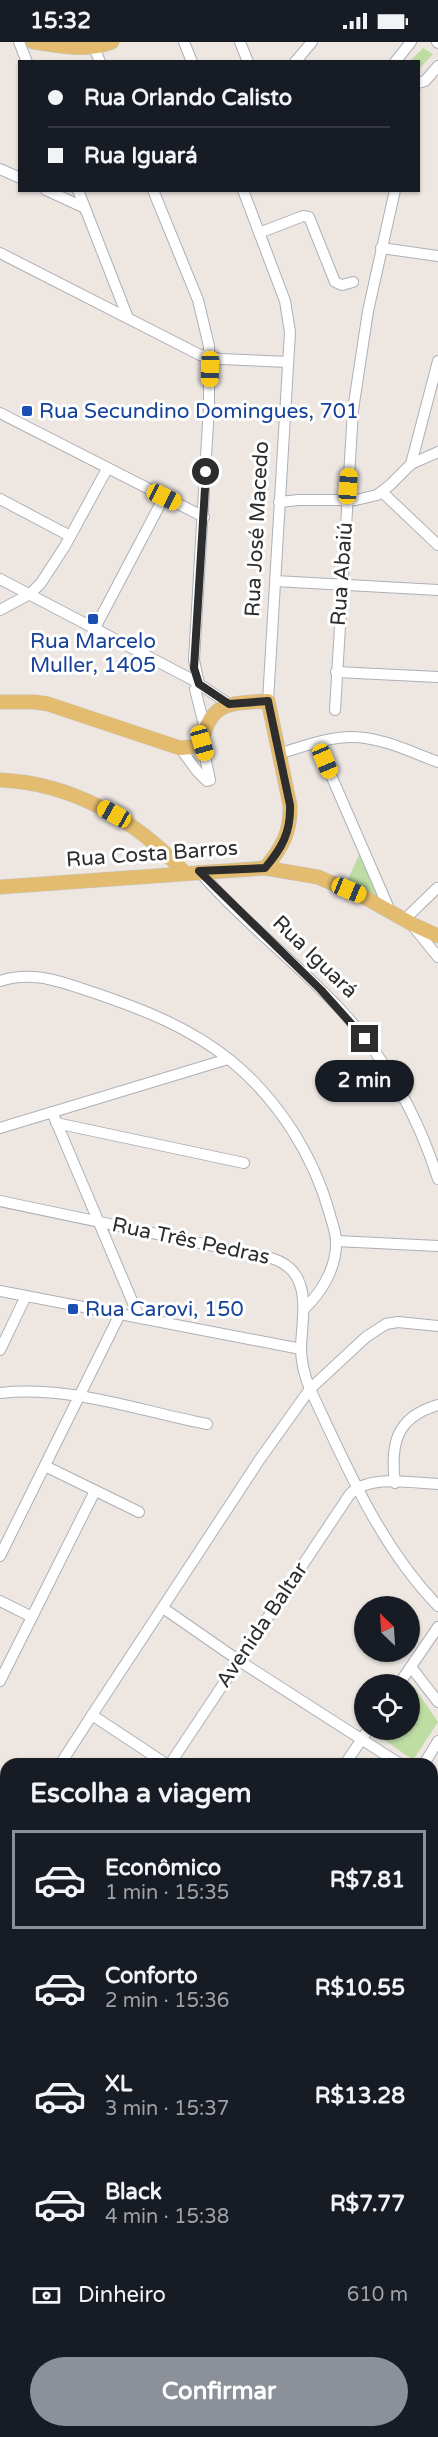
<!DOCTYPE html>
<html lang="pt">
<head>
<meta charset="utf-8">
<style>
  body { margin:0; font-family:"Varela Round",sans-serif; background:#242831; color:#f1f3f6; height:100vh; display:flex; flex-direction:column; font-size:22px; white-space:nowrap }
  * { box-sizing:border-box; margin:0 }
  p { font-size:20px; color:#9ea1a6 }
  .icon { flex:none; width:33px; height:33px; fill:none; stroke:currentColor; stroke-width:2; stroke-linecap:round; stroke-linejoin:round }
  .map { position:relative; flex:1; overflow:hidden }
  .details { position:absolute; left:0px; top:1716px; width:438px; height:680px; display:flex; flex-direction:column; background:#171b24; border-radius:18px 18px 0 0; box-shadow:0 2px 4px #0004 }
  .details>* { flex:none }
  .banner { position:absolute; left:18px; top:18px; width:402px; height:132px; border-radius:0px; box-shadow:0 2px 4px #0004; display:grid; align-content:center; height:132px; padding:0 30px; background:#171b24 }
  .needle { width:39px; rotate:335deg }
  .fabs { position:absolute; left:354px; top:1554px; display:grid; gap:12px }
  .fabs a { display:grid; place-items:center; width:66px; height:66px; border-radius:50%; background:#171b24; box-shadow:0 2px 4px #0004; font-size:30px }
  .end { position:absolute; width:27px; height:27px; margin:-14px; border:8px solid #2d2d2d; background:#fff; box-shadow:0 0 0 3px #fff }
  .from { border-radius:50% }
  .bubble { position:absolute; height:42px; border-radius:21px; background:#171b24; box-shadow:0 2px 4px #0004; font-size:20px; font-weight:700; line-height:42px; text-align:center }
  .car { position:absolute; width:18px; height:36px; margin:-18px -9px; border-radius:8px; box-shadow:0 0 4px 2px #0007; background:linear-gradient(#f5c518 24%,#345 0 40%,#f5c518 0 76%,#345 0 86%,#f5c518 0) }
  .banner b { display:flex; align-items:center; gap:21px; height:57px; font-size:22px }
  .banner b+b { border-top:2px solid #363941 }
  .banner i { width:15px; height:15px; background:#f1f3f6 }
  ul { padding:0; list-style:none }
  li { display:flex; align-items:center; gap:18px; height:99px; margin:0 12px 9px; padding:0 18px; border:3px solid transparent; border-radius:0px }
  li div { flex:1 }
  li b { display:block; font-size:22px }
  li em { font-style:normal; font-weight:700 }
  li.selected { border-color:#8c9099 }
  li>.icon { width:54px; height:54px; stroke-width:1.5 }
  h2 { padding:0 30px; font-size:27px; line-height:72px }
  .pay { display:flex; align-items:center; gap:15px; height:66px; padding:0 30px; font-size:22px }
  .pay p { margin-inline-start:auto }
  .action { display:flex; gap:12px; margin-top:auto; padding:12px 30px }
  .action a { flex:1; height:69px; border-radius:36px; background:#8c9099; color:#fff; font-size:24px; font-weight:700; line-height:69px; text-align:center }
  .status { display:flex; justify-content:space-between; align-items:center; height:42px; padding:0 30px; background:#171b24; direction:ltr }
  .status svg { height:16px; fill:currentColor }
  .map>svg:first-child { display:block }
</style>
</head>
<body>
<div class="status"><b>15:32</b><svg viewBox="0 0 49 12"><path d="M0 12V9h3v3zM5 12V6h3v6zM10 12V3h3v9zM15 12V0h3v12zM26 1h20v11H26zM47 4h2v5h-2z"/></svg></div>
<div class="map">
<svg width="438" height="2395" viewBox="0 0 438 2395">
  <rect width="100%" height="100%" fill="#ede6e1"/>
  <g fill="#bddda3">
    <path d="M423,6l10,6 -14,15 -1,-7 -8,-1z"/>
    <path d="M359,813l24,45 -37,-17z"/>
    <path d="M413,1643l25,37 -25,38 -34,-24 4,-6h27v-40z"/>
  </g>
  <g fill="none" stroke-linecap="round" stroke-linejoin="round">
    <g stroke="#adb0b8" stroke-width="12">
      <g id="minor">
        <path d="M19,0l8,20"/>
        <path d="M92,0l8,20"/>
        <path d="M184,0l8,20"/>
        <path d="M240,0l8,20"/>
        <path d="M437,0l1,1"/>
        <path d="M295,20l17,-20"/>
        <path d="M395,20l16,-20"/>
        <path d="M418,41l7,-2 13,-15"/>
        <path d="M0,127l20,9"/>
        <path d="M46,148l39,18"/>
        <path d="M78,148l50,128"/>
        <path d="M153,148l45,110 11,46v60l-15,254 5,24"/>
        <path d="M243,148l42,111 5,31 -22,369"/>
        <path d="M259,191l44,-17 6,1 26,65 7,3 11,-3"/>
        <path d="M381,206l57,8"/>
        <path d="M0,211l200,102 20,4 68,3"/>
        <path d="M0,371l204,104"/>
        <path d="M411,422l27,-12"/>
        <path d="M382,450l56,53"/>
        <path d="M0,457l70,37"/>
        <path d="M279,460l20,-2h57l21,-5 13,-10 21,-21 27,-103"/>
        <path d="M0,537l193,101 36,24"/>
        <path d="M275,539l163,9"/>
        <path d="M0,568l30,-16 11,-11 24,-37 42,-77"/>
        <path d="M95,586l69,-131"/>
        <path d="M336,630l102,5"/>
        <path d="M195,647l10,40"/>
        <path d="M335,668l18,-300 15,-99 27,-121"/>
        <path d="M317,701l73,168"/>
        <path d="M180,706l17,23 10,10 3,-1 -8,-37"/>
        <path d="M278,712c24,-7 49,-17 74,-17 29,0 59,15 86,25"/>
        <path d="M199,829c43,50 96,90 141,138 45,48 78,107 98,170"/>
        <path d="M404,878l33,-32"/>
        <path d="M412,883l26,32"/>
        <path d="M0,939c33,-11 61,1 92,11 50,17 97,35 138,68 48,39 84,96 100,155 2,8 6,17 6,26 1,26 -14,51 -32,68"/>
        <path d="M52,1070l87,205"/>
        <path d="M56,1081l188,40"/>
        <path d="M0,1086l228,-69"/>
        <path d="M0,1159l271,57c43,13 31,56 30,90 0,14 4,29 9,41 36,76 69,156 128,217"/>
        <path d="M336,1199l102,5"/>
        <path d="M0,1249l301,58"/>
        <path d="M0,1308l26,-54"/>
        <path d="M0,1351c70,-8 139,18 207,31"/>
        <path d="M45,1424l94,46"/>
        <path d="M395,1441c-5,-39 1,-66 43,-78"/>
        <path d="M0,1514l120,-242"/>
        <path d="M0,1559l32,16"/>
        <path d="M163,1566l75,52 162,104"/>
        <path d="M411,1625l27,35"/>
        <path d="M0,1639l95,-190"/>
        <path d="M399,1642l39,-57"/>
        <path d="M61,1721l31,-48"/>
        <path d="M166,1722l-74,-49 168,-256 50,-70 56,-52 20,-13 12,-2 40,4"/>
        <path d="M170,1722l180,-270c20,-20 62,-11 88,-10"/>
        <path d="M345,1722l23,-34"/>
        <path d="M424,1722l14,-23"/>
        <path d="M0,1735l6,4"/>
        <path d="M432,1743l6,4"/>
        <path d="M0,1819l6,4"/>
        <path d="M432,1847l6,-9"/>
        <path d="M432,1917l6,4"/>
        <path d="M0,1950l6,4"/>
        <path d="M0,1979l6,-9"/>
        <path d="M432,2022l6,-6"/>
        <path d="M432,2111l6,6"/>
        <path d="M0,2133l6,4"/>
        <path d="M432,2152l6,-8"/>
        <path d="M0,2224l6,-9"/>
        <path d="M432,2249l6,10"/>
        <path d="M432,2389l6,6"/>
        <path d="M143,2390l5,5"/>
        <path d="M266,2390l5,5"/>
        <path d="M0,2393l3,2"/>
        <path d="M61,2395l6,-5"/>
        <path d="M321,2395l5,-5"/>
      </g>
    </g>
    <g stroke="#c4c4c4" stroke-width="15">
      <g id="major">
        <path d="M33,0c27,4 54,10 79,0"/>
        <path d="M0,660h35l13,2 132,44 11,-1 11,-4c8,-43 29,-39 66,-42l22,104c1,27 -8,43 -25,63"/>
        <path d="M0,738c72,3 136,40 184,92"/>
        <path d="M0,845l265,-19 53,9 46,20 48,27 26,12"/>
      </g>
    </g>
    <use href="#minor" stroke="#fff" stroke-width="10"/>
    <use href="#major" stroke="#e4bc6f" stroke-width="14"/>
  </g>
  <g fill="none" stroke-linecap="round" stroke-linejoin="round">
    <path stroke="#2d2d2d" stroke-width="8" d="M206,430l-12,196 5,16 30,20 39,-3 22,104c1,27 -8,43 -25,63l-66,3 122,119 44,49"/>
  </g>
  <g fill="#1a4fb4" stroke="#fff" stroke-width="2">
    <rect x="21" y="363" width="12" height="12" rx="3"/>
    <rect x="87" y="571" width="12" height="12" rx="3"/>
    <rect x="67" y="1261" width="12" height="12" rx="3"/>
  </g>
  <g text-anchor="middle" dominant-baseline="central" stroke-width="6" stroke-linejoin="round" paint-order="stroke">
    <g font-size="21" fill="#164399" stroke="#fff" text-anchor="start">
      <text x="39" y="369">Rua Secundino Domingues, 701</text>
      <text x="93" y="599" text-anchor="middle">Rua Marcelo<tspan x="93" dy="24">Muller, 1405</tspan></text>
      <text x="85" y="1267">Rua Carovi, 150</text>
    </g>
    <g font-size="21" fill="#2d2d2d" stroke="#fff">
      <text transform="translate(257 487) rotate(-87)">Rua José Macedo</text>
      <text transform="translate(342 532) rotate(-86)">Rua Abaiú</text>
      <text transform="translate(152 812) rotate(-4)">Rua Costa Barros</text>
      <text transform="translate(315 915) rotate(44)">Rua Iguará</text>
      <text transform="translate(191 1199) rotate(12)">Rua Três Pedras</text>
      <text transform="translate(262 1583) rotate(-56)">Avenida Baltar</text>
    </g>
  </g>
</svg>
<div class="fabs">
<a><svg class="needle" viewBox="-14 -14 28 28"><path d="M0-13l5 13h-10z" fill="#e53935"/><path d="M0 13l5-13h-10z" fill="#9ea1a6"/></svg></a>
<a><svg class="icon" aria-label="locate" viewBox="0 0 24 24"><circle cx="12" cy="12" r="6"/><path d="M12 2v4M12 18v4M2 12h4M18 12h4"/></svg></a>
</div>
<i class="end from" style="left:206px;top:430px"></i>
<i class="end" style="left:365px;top:997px"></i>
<div class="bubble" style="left:315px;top:1018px;width:99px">2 min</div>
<i class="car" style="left:210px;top:327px;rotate:181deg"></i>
<i class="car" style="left:348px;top:444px;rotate:4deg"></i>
<i class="car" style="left:164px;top:455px;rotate:116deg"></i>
<i class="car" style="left:202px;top:701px;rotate:164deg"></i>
<i class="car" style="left:325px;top:719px;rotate:157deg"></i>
<i class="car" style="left:114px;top:772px;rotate:299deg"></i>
<i class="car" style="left:349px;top:848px;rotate:112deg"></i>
<div class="banner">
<b><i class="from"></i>Rua Orlando Calisto</b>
<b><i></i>Rua Iguará</b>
</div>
<section class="details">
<h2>Escolha a viagem</h2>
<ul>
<li class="selected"><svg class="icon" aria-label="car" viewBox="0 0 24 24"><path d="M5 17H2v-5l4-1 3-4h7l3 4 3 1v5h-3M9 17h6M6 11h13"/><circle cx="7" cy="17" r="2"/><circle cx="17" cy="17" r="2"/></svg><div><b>Econômico</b><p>1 min · 15:35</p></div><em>R$7.81</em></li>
<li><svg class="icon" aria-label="car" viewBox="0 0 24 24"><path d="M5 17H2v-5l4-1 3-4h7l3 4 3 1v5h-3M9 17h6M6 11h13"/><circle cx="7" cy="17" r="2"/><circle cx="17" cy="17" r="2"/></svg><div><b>Conforto</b><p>2 min · 15:36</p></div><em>R$10.55</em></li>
<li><svg class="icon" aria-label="car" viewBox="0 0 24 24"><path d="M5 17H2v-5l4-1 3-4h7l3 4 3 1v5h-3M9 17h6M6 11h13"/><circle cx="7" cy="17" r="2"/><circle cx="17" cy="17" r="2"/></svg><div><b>XL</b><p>3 min · 15:37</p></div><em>R$13.28</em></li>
<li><svg class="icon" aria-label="car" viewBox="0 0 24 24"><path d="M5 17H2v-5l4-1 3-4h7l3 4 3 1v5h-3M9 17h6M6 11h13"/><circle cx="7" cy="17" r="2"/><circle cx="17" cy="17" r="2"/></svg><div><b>Black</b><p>4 min · 15:38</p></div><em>R$7.77</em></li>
</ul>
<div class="pay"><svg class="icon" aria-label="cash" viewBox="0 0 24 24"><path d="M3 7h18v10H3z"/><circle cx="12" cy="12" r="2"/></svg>Dinheiro<p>610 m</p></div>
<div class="action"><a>Confirmar</a></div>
</section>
</div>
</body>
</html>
